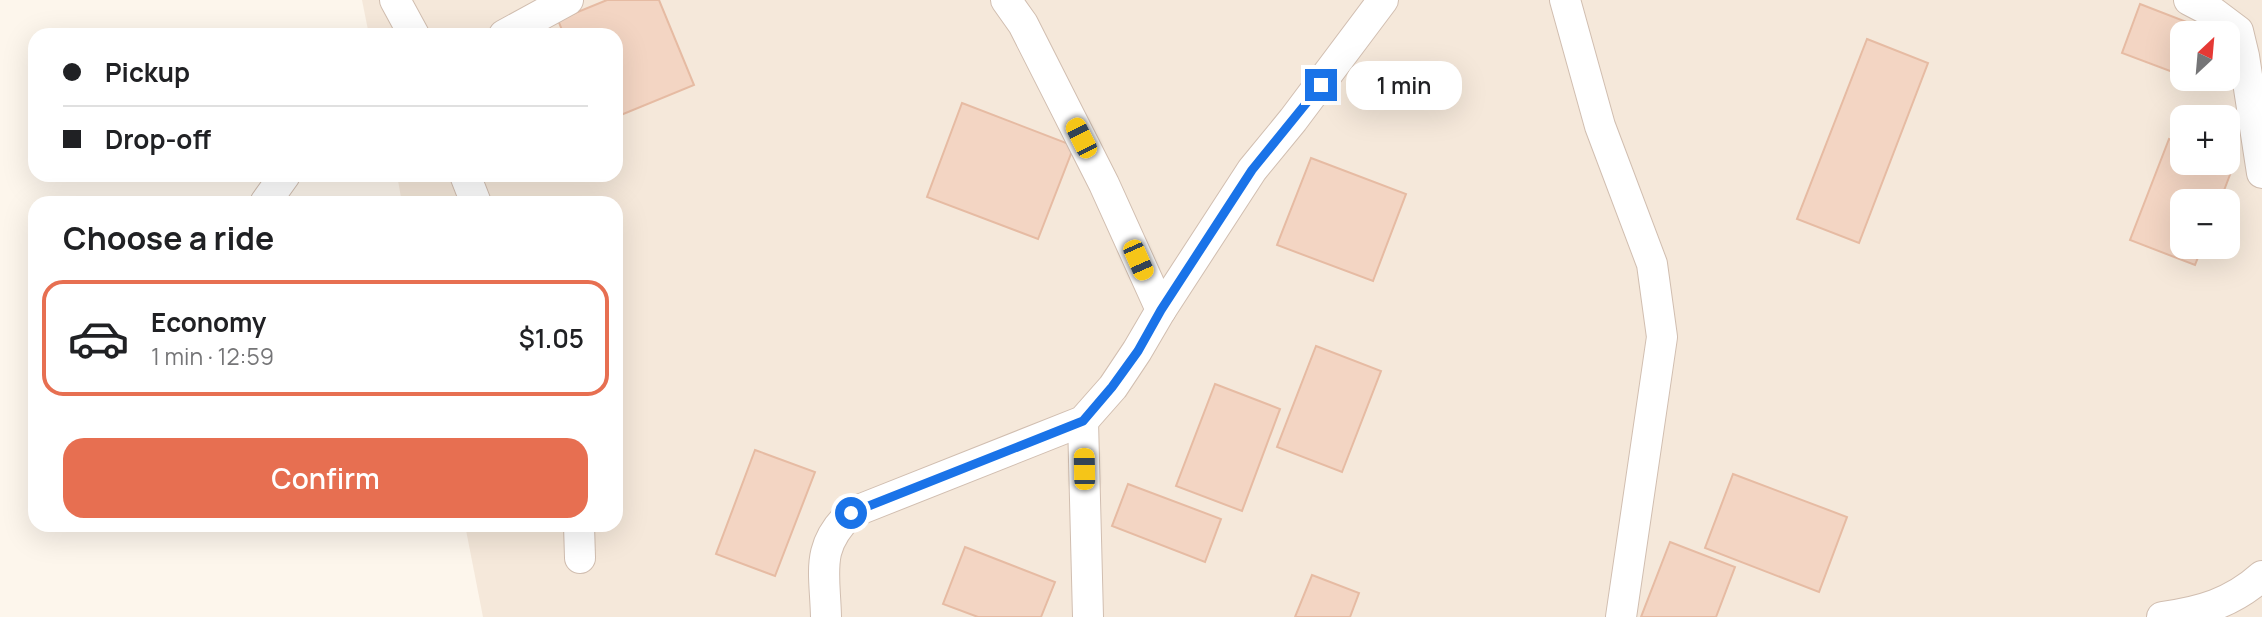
<!DOCTYPE html>
<html lang="en">
<head>
<meta charset="utf-8">
<style>
  body { margin:0; font-family:Manrope,sans-serif; background:#f6f6f6; color:#202124; height:100vh; display:flex; flex-direction:column; font-size:26px; white-space:nowrap }
  * { box-sizing:border-box; margin:0 }
  p { font-size:23px; color:#757577 }
  .icon { flex:none; width:38px; height:38px; fill:none; stroke:currentColor; stroke-width:2; stroke-linecap:round; stroke-linejoin:round }
  .map { position:relative; flex:1; overflow:hidden }
  .drawer { position:absolute; left:28px; top:196px; width:595px; height:336px; display:flex; flex-direction:column; background:#fff; border-radius:21px; box-shadow:0 7px 28px #0002 }
  .drawer>* { flex:none }
  .top-card { position:absolute; left:28px; top:28px; width:595px; height:154px; border-radius:21px; box-shadow:0 7px 28px #0002; display:grid; align-content:center; height:154px; padding:0 35px; background:#fff }
  .needle { width:46px; rotate:26deg }
  .controls { position:absolute; left:2170px; top:21px; display:grid; gap:14px }
  .controls a { display:grid; place-items:center; width:70px; height:70px; border-radius:14px; background:#fff; box-shadow:0 7px 28px #0002; font-size:35px }
  .end { position:absolute; width:32px; height:32px; margin:-16px; border:9px solid #1a73e8; background:#fff; box-shadow:0 0 0 4px #fff }
  .from { border-radius:50% }
  .bubble { position:absolute; height:49px; border-radius:21px; background:#fff; box-shadow:0 7px 28px #0002; font-size:23px; font-weight:600; line-height:49px; text-align:center }
  .car { position:absolute; width:21px; height:42px; margin:-21px -10px; border-radius:9px; box-shadow:0 0 5px 2px #0007; background:linear-gradient(#f5c518 24%,#345 0 40%,#f5c518 0 76%,#345 0 86%,#f5c518 0) }
  .top-card b { display:flex; align-items:center; gap:24px; height:66px; font-size:26px }
  .top-card b+b { border-top:2px solid #e0e0e0 }
  .top-card i { width:18px; height:18px; background:#202124 }
  ul { padding:0; list-style:none }
  li { display:flex; align-items:center; gap:21px; height:116px; margin:0 14px 10px; padding:0 21px; border:4px solid transparent; border-radius:21px }
  li div { flex:1 }
  li b { display:block; font-size:26px }
  li em { font-style:normal; font-weight:600 }
  li.current { border-color:#e76f51 }
  li>.icon { width:63px; height:63px; stroke-width:1.5 }
  h2 { padding:0 35px; font-size:32px; line-height:84px }
  .action { display:flex; gap:14px; margin-top:auto; padding:14px 35px }
  .action a { flex:1; height:80px; border-radius:21px; background:#e76f51; color:#fff; font-size:28px; font-weight:600; line-height:80px; text-align:center }
  .map>svg:first-child { display:block }
</style>
</head>
<body>
<div class="map">
<svg width="2262" height="617" viewBox="0 0 2262 617">
  <rect width="100%" height="100%" fill="#fdf6ec"/>
  <path fill="#f5e8da" fill-rule="evenodd" d="M362,0h1900v617h-1779l-18,-92h151v-322h-214l-5,-28h219v-140h-247zM2182,33h46v46h-46zM2182,117h46v46h-46zM2182,201h46v46h-46z"/>
  <g fill="#f3d5c3" stroke="#e6bba3" stroke-width="2">
    <path d="M607,0h52l35,85 -78,32v-82h-52l-6,-15z"/>
    <path d="M2140,4l57,22 -3,7h-12v31l-4,10 -56,-21z"/>
    <path d="M1867,39l61,24 -69,180 -62,-24z"/>
    <path d="M962,103l112,43 -36,93 -111,-42z"/>
    <path d="M2169,139l13,5v19l46,-2 6,3 -14,37h-38v46h20l-7,18 -65,-25z"/>
    <path d="M1311,158l95,36 -33,87 -96,-36z"/>
    <path d="M1316,346l65,25 -39,101 -65,-25z"/>
    <path d="M1215,384l65,25 -38,102 -66,-25z"/>
    <path d="M755,450l60,22 -40,104 -59,-22z"/>
    <path d="M1733,474l114,43 -28,75 -114,-44z"/>
    <path d="M1128,484l93,35 -16,43 -93,-36z"/>
    <path d="M1670,542l65,25 -19,50h-75z"/>
    <path d="M965,547l90,35 -14,35h-63l-35,-13z"/>
    <path d="M1312,575l47,18 -9,24h-55z"/>
  </g>
  <g fill="none" stroke-linecap="round" stroke-linejoin="round">
    <g stroke="#d1beb0" stroke-width="32">
      <g id="street">
        <path d="M395,0l19,35"/>
        <path d="M1565,0l35,126 52,138 10,73 -41,280"/>
        <path d="M2189,0l25,13 24,18 6,25 18,117"/>
        <path d="M504,35l64,-35"/>
        <path d="M465,175l11,28"/>
        <path d="M265,203l20,-28"/>
        <path d="M1161,310l91,-140 41,-50 90,-120"/>
        <path d="M1083,421l5,196"/>
        <path d="M579,525l1,33"/>
        <path d="M826,617c-1,-45 -11,-70 25,-104l232,-92 30,-34 24,-36 24,-41 -57,-126 -81,-160 -17,-24"/>
        <path d="M2162,617c38,-5 70,-14 100,-41"/>
      </g>
    </g>
    <use href="#street" stroke="#fff" stroke-width="30"/>
  </g>
  <g fill="none" stroke-linecap="round" stroke-linejoin="round">
    <path stroke="#1a73e8" stroke-width="9" d="M851,513l232,-92 29,-34 26,-36 23,-41 91,-140 69,-85"/>
  </g>
</svg>
<div class="controls">
<a><svg class="needle" viewBox="-14 -14 28 28"><path d="M0-13l5 13h-10z" fill="#e53935"/><path d="M0 13l5-13h-10z" fill="#757577"/></svg></a>
<a>+</a>
<a>−</a>
</div>
<i class="end from" style="left:851px;top:513px"></i>
<i class="end" style="left:1321px;top:85px"></i>
<div class="bubble" style="left:1346px;top:61px;width:116px">1 min</div>
<i class="car" style="left:1081px;top:138px;rotate:333deg"></i>
<i class="car" style="left:1138px;top:260px;rotate:156deg"></i>
<i class="car" style="left:1084px;top:469px;rotate:359deg"></i>
<div class="top-card">
<b><i class="from"></i>Pickup</b>
<b><i></i>Drop-off</b>
</div>
<section class="drawer">
<h2>Choose a ride</h2>
<ul>
<li class="current"><svg class="icon" aria-label="car" viewBox="0 0 24 24"><path d="M5 17H2v-5l4-1 3-4h7l3 4 3 1v5h-3M9 17h6M6 11h13"/><circle cx="7" cy="17" r="2"/><circle cx="17" cy="17" r="2"/></svg><div><b>Economy</b><p>1 min · 12:59</p></div><em>$1.05</em></li>
</ul>
<div class="action"><a>Confirm</a></div>
</section>
</div>
</body>
</html>
